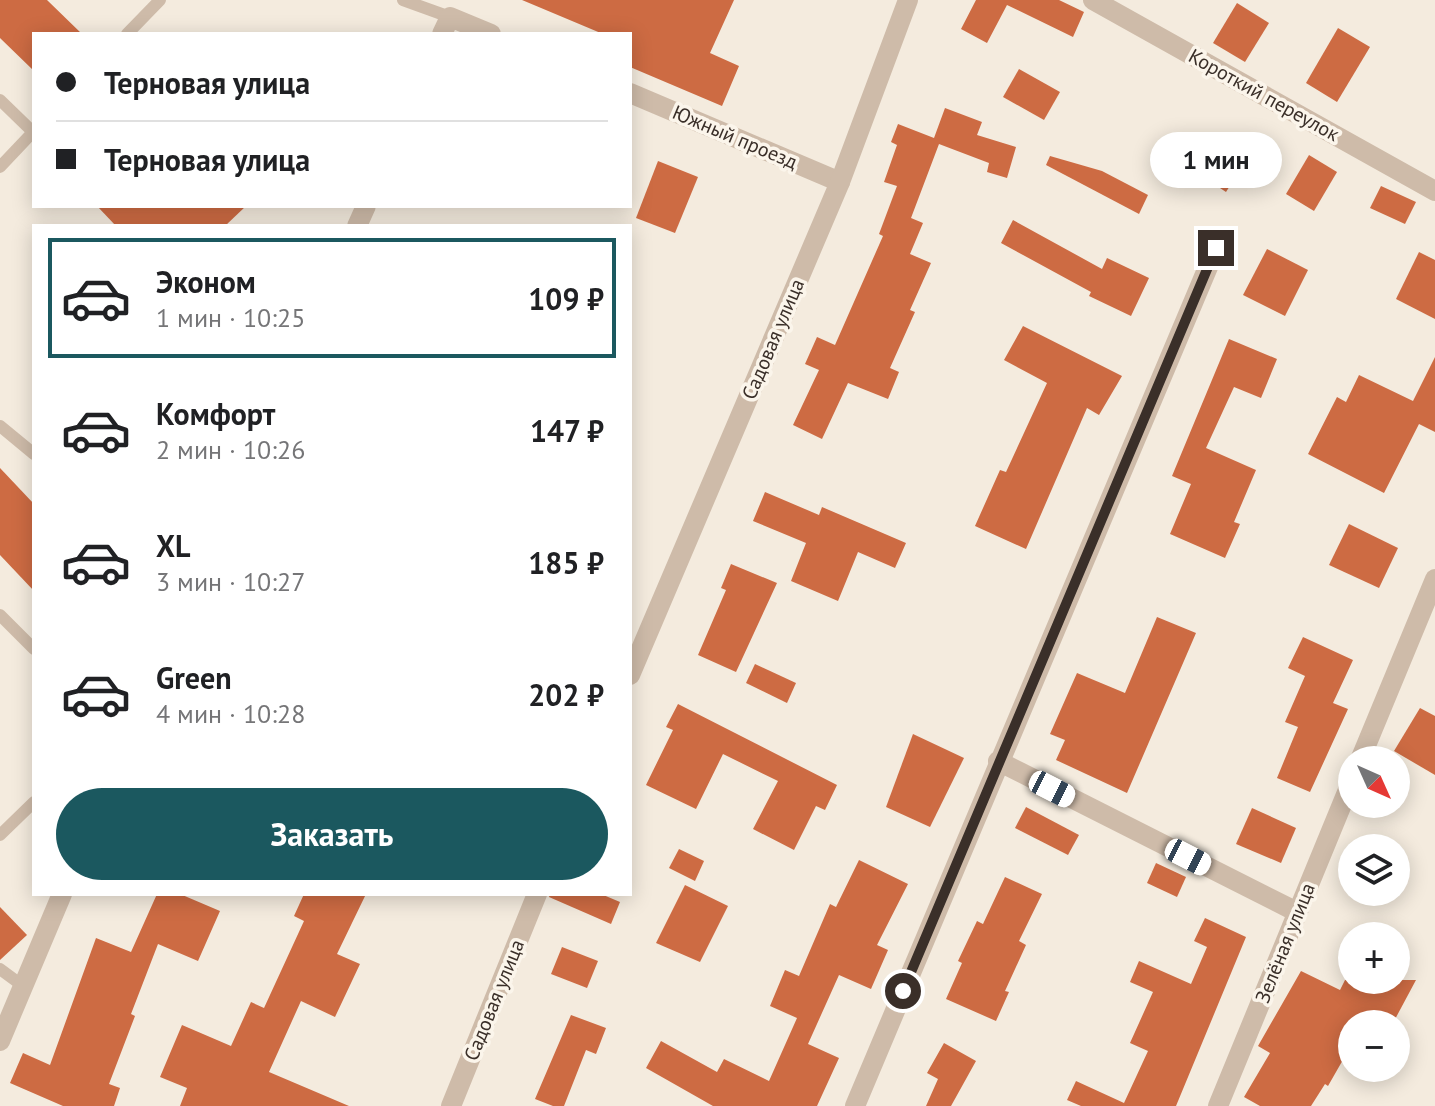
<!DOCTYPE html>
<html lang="ru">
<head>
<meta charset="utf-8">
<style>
  body { margin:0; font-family:"PT Sans",sans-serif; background:#f6f6f6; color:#202124; height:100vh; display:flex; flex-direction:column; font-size:30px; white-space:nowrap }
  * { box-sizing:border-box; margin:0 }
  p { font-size:26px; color:#757577 }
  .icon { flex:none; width:44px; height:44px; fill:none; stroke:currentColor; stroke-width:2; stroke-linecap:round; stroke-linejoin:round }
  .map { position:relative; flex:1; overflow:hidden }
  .details { position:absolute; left:32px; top:224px; width:600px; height:672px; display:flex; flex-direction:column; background:#fff; border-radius:0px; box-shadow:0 4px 20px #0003 }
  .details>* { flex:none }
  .hud { position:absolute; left:32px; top:32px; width:600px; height:176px; border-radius:0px; box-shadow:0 4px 20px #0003; display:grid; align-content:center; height:176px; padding:0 24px; background:#fff }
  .needle { width:52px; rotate:135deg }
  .buttons { position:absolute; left:1338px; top:746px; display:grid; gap:16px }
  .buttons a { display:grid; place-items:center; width:72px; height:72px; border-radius:50%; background:#fff; box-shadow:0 4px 20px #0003; font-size:40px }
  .end { position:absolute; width:36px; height:36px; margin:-18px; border:10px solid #3a2f29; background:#fff; box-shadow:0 0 0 4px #fff }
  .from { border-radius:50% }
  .bubble { position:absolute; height:56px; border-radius:28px; background:#fff; box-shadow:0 4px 20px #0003; font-size:26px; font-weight:800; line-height:56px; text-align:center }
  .car { position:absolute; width:24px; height:48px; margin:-24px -12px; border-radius:10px; box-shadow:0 0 6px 2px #0007; background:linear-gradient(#fff 24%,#345 0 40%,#fff 0 76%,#345 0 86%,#fff 0) }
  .hud b { display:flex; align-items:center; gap:28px; height:76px; font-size:30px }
  .hud b+b { border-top:2px solid #e0e0e0 }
  .hud i { width:20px; height:20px; background:#202124 }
  ul { padding:14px 0 0; list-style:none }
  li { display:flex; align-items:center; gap:24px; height:120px; margin:0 16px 12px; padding:0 8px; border:4px solid transparent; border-radius:0px }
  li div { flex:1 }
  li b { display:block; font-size:30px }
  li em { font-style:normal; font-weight:800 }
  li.active { border-color:#1b585f }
  li>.icon { width:72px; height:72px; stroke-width:1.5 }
  .cta { display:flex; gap:16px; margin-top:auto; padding:16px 24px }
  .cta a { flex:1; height:92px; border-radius:48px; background:#1b585f; color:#fff; font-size:32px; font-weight:800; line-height:92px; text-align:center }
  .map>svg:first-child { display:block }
</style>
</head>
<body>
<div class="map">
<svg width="1435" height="1106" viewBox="0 0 1435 1106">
  <rect width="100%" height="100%" fill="#f4ebde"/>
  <g fill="#cd6b43">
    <path d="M0,0h47l35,34h-48v37l-34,-33z"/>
    <path d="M522,0h212l-24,53 29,13 -17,40 -92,-39v-33h-27z"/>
    <path d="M976,0h83l25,12 -11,25 -66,-32 -20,38 -26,-14z"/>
    <path d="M1237,3l32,20 -24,39 -32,-19z"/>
    <path d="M1338,28l32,19 -33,55 -31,-19z"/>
    <path d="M1019,69l41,23 -16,28 -41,-23z"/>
    <path d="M945,108l37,14 -5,13 39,12 -9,31 -20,-6 2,-9 -50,-19 -28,74 12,5 -13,31 21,9 -21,47 5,2 -25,56 9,4 -11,27 -40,-16 -26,56 -29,-14 26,-55 -14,-6 12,-27 18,8 48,-109 -4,-2 18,-48 -13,-4 13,-37 -6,-3 7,-18 36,14z"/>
    <path d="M1223,143l24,16 -21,33 -24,-16z"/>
    <path d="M1309,155l28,17 -23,39 -28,-17z"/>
    <path d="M1050,156l52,15 46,24 -9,19 -93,-49z"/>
    <path d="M658,161l40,16 -23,56 -39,-15z"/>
    <path d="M1381,186l35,16 -11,22 -35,-16z"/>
    <path d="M97,206h149l-21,20h-109z"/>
    <path d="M1013,220l89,49 5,-11 42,20 -18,38 -42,-20 2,-4 -90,-49z"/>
    <path d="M1267,249l41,21 -23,46 -42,-21z"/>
    <path d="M1419,252l16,8v59l-39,-20z"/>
    <path d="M1023,326l99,50 -23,39 -12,-7 -61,141 -51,-23 25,-56 6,2 41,-89 -43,-23z"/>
    <path d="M1229,339l48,20 -16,39 -27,-11 -28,61 50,22 -22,52 6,2 -15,34 -55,-24 21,-50 -19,-8z"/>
    <path d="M1435,357v75l-16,-8 -35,69 -76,-39 29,-57 9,5 13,-27 54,26z"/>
    <path d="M0,468l34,36v87l-34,-36z"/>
    <path d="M765,492l54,23 3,-8 84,36 -11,25 -37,-16 -20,49 -47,-20 15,-38 -53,-22z"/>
    <path d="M1349,524l49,24 -19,40 -50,-23z"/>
    <path d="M731,564l46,19 -41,89 -38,-17 28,-65 -5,-2z"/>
    <path d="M1157,617l39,16 -69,160 -71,-33 9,-20 -15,-6 27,-61 48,20z"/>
    <path d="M1303,637l50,23 -20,43 15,6 -38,83 -33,-14 21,-51 -13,-5 20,-46 -17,-8z"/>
    <path d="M755,664l41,19 -9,20 -41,-20z"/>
    <path d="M678,704l159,81 -12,25 -9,-4 -22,44 -41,-21 25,-48 -55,-27 -27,55 -50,-24 27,-55 -7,-3z"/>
    <path d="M1420,708l15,8v59l-41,-24z"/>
    <path d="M913,734l51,24 -34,69 -44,-20z"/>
    <path d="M1026,807l53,28 -11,20 -53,-27z"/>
    <path d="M1252,808l44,20 -15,35 -45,-19z"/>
    <path d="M679,849l25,12 -9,20 -26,-13z"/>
    <path d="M859,860l49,24 -31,61 11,5 -17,39 -32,-14 -31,69 31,14 -22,48h-104l-67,-38 15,-27 56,31 7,-13 45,22 28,-63 -27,-12 15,-36 14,6 31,-72 6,3z"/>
    <path d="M1156,863l30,14 -9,20 -30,-14z"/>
    <path d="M1005,877l37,17 -23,47 7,4 -21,46 4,1 -13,29 -50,-22 16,-36 -4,-2 19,-40 6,3z"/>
    <path d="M685,885l43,21 -28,56 -44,-19z"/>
    <path d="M157,894h23l40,17 -22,50 -40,-17 -27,70 4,2 -26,68 11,4 -6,18h-51l-53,-23 13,-30 27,12 46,-127 35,14z"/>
    <path d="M304,894h62l-29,60 23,10 -25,53 -34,-16 -32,71 80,34h-169l7,-18 -27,-11 22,-52 49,21 20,-44 13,6 40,-87 -10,-5z"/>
    <path d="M550,894h51l19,8 -9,22 -62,-27z"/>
    <path d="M0,907l27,28 -27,25z"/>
    <path d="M1205,918l41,19 -70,169h-95l-14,-6 9,-19 48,22 24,-52 -18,-8 23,-51 -23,-10 9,-21 52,23 16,-37 -13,-6z"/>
    <path d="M562,947l36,14 -11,27 -36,-14z"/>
    <path d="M1301,971l39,19 5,-10h71l-23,43 -15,-9 -5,10h-21v20l-24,42 -3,-2 -14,22h-51l-16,-9 26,-44 -12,-7z"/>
    <path d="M571,1015l35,13 -10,26 -10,-4 -22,56h-11l-18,-7z"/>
    <path d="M944,1043l32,18 -25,45h-25l12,-27 -11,-6z"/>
  </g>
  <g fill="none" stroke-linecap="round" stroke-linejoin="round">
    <g stroke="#cebba9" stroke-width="12">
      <path d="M403,0l47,17"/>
      <path d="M127,34l33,-34"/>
      <path d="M0,100l33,32"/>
      <path d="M0,167l34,-36"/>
      <path d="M0,426l34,28"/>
      <path d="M0,615l34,34"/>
      <path d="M0,835l34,-33"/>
      <path d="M0,969l23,17"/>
    </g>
    <g stroke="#cebba9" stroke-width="20">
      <path d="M1093,0l342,191"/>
      <path d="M442,34l8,-17 41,17"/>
      <path d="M630,93l210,89"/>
      <path d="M357,226l9,-20"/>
      <path d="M630,675l210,-493 68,-182"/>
      <path d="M1360,760l75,-181"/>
      <path d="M998,761l299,151"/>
      <path d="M0,1041l62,-147"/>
      <path d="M451,1106l86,-212"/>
      <path d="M855,1106l361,-858"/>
      <path d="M1218,1106l134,-326"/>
    </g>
  </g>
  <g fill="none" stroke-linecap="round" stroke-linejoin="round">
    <path stroke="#3a2f29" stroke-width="10" d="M903,991l313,-743"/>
  </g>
  <g text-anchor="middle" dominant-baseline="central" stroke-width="7" stroke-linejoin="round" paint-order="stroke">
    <g font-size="20" fill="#3a2f29" stroke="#fbf5eb">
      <text transform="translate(1264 95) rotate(29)">Короткий переулок</text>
      <text transform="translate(735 137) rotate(23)">Южный проезд</text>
      <text transform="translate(773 339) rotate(-67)">Садовая улица</text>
      <text transform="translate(1285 943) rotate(-68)">Зелёная улица</text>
      <text transform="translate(494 1000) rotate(-68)">Садовая улица</text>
    </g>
  </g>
</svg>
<div class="buttons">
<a><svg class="needle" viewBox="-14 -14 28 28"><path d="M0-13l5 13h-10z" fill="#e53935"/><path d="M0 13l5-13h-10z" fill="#757577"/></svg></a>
<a><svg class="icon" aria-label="layers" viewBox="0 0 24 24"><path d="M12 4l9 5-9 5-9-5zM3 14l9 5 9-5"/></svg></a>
<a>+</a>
<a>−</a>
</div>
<i class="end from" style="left:903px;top:991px"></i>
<i class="end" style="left:1216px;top:248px"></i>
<div class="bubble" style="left:1150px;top:132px;width:132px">1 мин</div>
<i class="car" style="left:1052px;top:789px;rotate:117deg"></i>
<i class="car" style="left:1188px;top:857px;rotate:117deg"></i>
<div class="hud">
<b><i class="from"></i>Терновая улица</b>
<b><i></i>Терновая улица</b>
</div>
<section class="details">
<ul>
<li class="active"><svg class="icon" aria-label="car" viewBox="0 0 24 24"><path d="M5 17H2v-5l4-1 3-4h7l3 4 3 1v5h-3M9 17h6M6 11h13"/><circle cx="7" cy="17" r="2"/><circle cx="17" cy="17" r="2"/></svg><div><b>Эконом</b><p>1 мин · 10:25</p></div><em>109 ₽</em></li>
<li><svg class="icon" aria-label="car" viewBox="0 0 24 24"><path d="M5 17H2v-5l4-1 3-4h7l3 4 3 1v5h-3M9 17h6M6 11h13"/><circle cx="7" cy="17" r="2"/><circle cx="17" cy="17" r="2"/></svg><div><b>Комфорт</b><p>2 мин · 10:26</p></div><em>147 ₽</em></li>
<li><svg class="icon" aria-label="car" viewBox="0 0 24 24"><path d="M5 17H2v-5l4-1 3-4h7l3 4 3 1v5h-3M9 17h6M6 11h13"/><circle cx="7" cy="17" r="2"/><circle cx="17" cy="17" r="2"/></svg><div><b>XL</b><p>3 мин · 10:27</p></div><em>185 ₽</em></li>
<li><svg class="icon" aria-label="car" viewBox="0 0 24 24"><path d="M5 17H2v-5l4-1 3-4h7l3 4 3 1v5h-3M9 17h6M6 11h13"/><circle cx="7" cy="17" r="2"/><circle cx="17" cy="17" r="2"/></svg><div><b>Green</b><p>4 мин · 10:28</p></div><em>202 ₽</em></li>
</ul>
<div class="cta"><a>Заказать</a></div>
</section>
</div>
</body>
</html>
